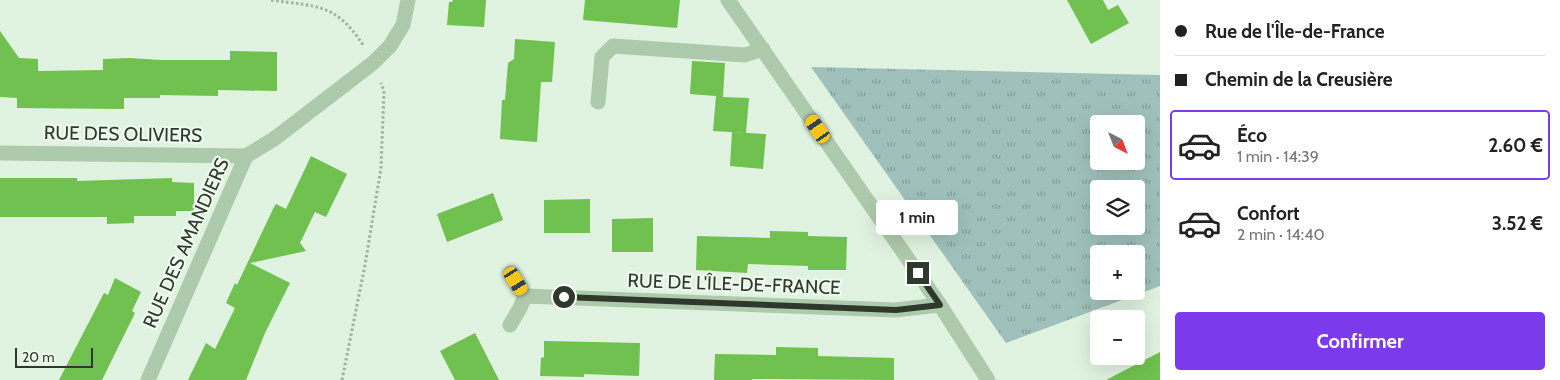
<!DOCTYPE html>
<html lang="fr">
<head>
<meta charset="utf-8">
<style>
  body { margin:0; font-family:Cabin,sans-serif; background:#f6f6f6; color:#222; height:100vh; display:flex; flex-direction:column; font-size:19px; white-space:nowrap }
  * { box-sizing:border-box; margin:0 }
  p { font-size:16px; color:#767676 }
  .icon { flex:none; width:28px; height:28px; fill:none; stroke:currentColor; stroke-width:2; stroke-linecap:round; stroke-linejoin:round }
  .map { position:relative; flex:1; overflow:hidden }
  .side { display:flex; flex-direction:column; background:#fff; width:400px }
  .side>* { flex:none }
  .guide { display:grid; align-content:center; height:110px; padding:0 15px; background:#fff }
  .needle { width:32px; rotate:138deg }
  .fabs { position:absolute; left:1090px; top:115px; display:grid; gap:10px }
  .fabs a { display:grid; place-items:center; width:55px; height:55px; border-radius:5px; background:#fff; box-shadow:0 5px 20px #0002; font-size:25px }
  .scale { position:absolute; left:15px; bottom:12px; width:78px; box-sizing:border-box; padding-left:5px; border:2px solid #2e392b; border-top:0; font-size:14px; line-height:18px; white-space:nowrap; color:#2e392b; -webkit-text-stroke:4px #edfaed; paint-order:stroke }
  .end { position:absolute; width:22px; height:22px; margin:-11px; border:6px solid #2e392b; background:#fff; box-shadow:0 0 0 2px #fff }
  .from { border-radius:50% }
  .bubble { position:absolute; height:35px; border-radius:5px; background:#fff; box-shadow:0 5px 20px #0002; font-size:16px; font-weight:700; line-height:35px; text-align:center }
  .car { position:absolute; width:15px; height:30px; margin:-15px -8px; border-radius:6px; box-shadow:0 0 4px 1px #0007; background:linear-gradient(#f5c518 24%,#345 0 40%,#f5c518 0 76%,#345 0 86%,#f5c518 0) }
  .guide b { display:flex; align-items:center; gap:18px; height:48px; font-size:19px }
  .guide b+b { border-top:1px solid #e0e0e0 }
  .guide i { width:12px; height:12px; background:#222 }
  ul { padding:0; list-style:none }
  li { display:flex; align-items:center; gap:15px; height:70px; margin:0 10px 8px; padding:0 5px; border:2px solid transparent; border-radius:5px }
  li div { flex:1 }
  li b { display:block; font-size:19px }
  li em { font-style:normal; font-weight:700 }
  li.current { border-color:#7c3aed }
  li>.icon { width:45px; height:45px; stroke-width:1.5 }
  .action { display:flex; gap:10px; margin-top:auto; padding:10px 15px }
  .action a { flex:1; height:58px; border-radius:5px; background:#7c3aed; color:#fff; font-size:20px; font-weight:700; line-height:58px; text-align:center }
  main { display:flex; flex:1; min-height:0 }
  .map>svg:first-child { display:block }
</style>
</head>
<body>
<main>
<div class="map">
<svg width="1160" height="380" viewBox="0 0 1160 380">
  <defs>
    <pattern id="grass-tufts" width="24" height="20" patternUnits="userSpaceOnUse" patternTransform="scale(1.25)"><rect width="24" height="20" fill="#a0c1bb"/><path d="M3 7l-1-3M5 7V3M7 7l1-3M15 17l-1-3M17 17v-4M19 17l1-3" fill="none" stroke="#839e98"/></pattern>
  </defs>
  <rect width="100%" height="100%" fill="#e0f2e0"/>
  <path fill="url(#grass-tufts)" fill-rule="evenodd" d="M811,67l349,8v211l-154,57zM1099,124h37v37h-37zM1099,189h37v37h-37zM1099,254h37v37h-37z"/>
  <g fill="#70c14f">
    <path d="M453,0h33l-2,27 -37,-2 2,-23h3z"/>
    <path d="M585,0h95l-3,28 -94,-8z"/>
    <path d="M1067,0h36l5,10 10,-5 11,18 -38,21z"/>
    <path d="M0,31l19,27 19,1v12l65,-1v-11l27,-1 30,2h70v-9l47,1v39l-59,-1v6l-58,-1v3h-36v11l-107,-1v-10l-17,-1z"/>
    <path d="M515,39l40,3 -3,40h-11l-4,60 -37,-3 2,-39h3l3,-37 6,-4z"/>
    <path d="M692,61l33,2 -2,34 26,1 -3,35 -33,-2 3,-35 -26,-2z"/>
    <path d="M732,132l34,2 -3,35 -33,-3z"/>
    <path d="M311,156l36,18 -21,43 -11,-5 -15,31 6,8 -56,12 40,20 -25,50 -19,47h-58l18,-37 9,6 20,-41 -9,-5 9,-20 2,2 37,-78 2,-3 10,5z"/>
    <path d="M0,178h77v3l95,-3v4l22,1v28h-18v5h-42v7l-27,1v-7h-107z"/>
    <path d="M493,193l10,27 -56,22 -10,-28z"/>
    <path d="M590,199v34h-46v-33z"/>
    <path d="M653,218v34h-41v-33z"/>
    <path d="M770,231l38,1v4l39,1 -1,33h-38v-4l-60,-2 -1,9 -51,-3 1,-34 73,2z"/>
    <path d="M115,278l26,14 -9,19 3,2 -33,67h-43l45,-87 4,2z"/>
    <path d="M475,333l24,47h-44l-15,-29z"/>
    <path d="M544,341l96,2 -1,33 -55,-2v3l-44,-1 1,-18 3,-1z"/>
    <path d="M776,347l42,1v8l76,2v22l-142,-1v1h-38l1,-26 61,1z"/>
    <path d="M1160,352v28h-54z"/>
  </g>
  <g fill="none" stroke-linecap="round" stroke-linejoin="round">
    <g stroke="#99b696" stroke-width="3" stroke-dasharray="2.5 2.5" stroke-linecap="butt">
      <path d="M271,0c45,7 64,2 92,45"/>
      <path d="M342,380l23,-115 16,-97 3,-77 -3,-8"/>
    </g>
    <path stroke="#aecaac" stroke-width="15" d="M510,325l10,-17 5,-12 -14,-23"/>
    <g stroke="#aecaac" stroke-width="15">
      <path d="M728,0l212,305 48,75"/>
      <path d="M598,102l4,-45 11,-11 132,9 18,-6"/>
      <path d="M0,153l246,3"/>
      <path d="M525,296l370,14 45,-5"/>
      <path d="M148,380l98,-224 28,-17 99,-76 17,-17 13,-21 5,-25"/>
    </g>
  </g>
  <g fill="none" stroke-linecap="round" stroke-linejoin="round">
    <path stroke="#2e392b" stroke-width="6" d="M564,297l332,13 44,-5 -22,-32"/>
  </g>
  <g text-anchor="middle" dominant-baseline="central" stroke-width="4.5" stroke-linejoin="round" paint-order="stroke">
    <g font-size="19" fill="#2e392b" stroke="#edfaed">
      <text transform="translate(123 134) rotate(1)">RUE DES OLIVIERS</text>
      <text transform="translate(186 243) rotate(-66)">RUE DES AMANDIERS</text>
      <text transform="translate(734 284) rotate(2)">RUE DE L'ÎLE-DE-FRANCE</text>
    </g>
  </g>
</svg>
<div class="fabs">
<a><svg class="needle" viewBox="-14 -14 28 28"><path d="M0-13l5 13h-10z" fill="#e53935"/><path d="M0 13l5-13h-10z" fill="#767676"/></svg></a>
<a><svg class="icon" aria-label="layers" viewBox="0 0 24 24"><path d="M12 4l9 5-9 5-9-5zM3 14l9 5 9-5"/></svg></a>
<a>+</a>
<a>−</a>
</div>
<div class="scale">20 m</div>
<i class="end from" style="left:564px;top:297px"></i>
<i class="end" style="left:918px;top:273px"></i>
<div class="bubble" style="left:876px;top:200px;width:82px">1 min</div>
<i class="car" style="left:818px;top:129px;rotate:325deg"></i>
<i class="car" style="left:516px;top:281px;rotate:148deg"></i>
</div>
<section class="side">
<div class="guide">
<b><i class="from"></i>Rue de l'Île-de-France</b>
<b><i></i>Chemin de la Creusière</b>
</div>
<ul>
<li class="current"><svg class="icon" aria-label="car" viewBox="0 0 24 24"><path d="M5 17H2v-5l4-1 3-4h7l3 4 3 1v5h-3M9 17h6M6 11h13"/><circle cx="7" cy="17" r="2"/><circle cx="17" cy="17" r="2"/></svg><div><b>Éco</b><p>1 min · 14:39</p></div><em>2.60 €</em></li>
<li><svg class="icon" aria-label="car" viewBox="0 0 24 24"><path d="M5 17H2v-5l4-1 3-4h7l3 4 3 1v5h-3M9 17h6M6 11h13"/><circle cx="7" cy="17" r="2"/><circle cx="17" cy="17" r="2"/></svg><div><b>Confort</b><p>2 min · 14:40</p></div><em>3.52 €</em></li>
</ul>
<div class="action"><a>Confirmer</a></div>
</section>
</main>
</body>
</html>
